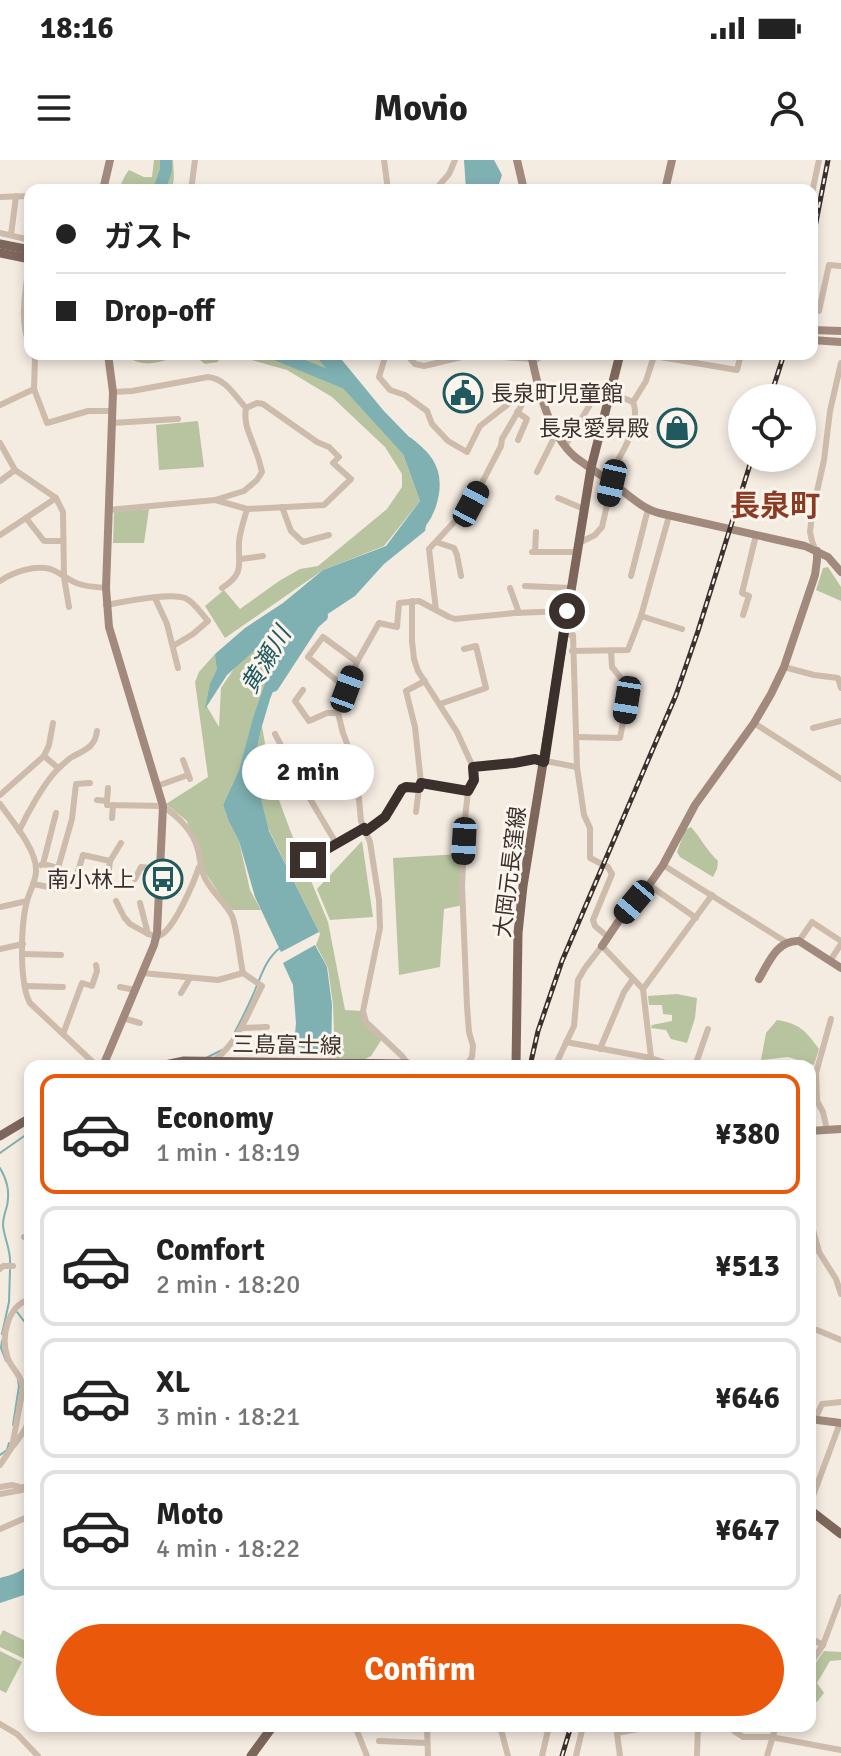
<!DOCTYPE html>
<html lang="en">
<head>
<meta charset="utf-8">
<style>
  body { margin:0; font-family:Signika,"Noto Sans JP",sans-serif; background:#f2f2f2; color:#222; height:100vh; display:flex; flex-direction:column; font-size:30px; white-space:nowrap }
  * { box-sizing:border-box; margin:0 }
  p { font-size:26px; color:#767676 }
  .icon { flex:none; width:44px; height:44px; fill:none; stroke:currentColor; stroke-width:2; stroke-linecap:round; stroke-linejoin:round }
  .map { position:relative; flex:1; overflow:hidden }
  .details { position:absolute; left:24px; top:900px; width:792px; height:672px; display:flex; flex-direction:column; background:#fff; border-radius:16px; box-shadow:0 4px 12px #0003 }
  .details>* { flex:none }
  .top-card { position:absolute; left:24px; top:24px; width:794px; height:176px; border-radius:16px; box-shadow:0 4px 12px #0003; display:grid; align-content:center; height:176px; padding:0 32px; background:#fff }
  .buttons { position:absolute; left:728px; top:224px; display:grid; gap:16px }
  .buttons a { display:grid; place-items:center; width:88px; height:88px; border-radius:50%; background:#fff; box-shadow:0 4px 12px #0003; font-size:40px }
  .end { position:absolute; width:36px; height:36px; margin:-18px; border:10px solid #3b302b; background:#fff; box-shadow:0 0 0 4px #fff }
  .from { border-radius:50% }
  .bubble { position:absolute; height:56px; border-radius:28px; background:#fff; box-shadow:0 4px 12px #0003; font-size:26px; font-weight:700; line-height:56px; text-align:center }
  .car { position:absolute; width:24px; height:48px; margin:-24px -12px; border-radius:10px; box-shadow:0 0 6px 2px #0007; background:linear-gradient(#222 24%,#8ab4d8 0 40%,#222 0 76%,#8ab4d8 0 86%,#222 0) }
  .top-card b { display:flex; align-items:center; gap:28px; height:76px; font-size:30px }
  .top-card b+b { border-top:2px solid #e0e0e0 }
  .top-card i { width:20px; height:20px; background:#222 }
  ul { padding:14px 0 0; list-style:none }
  li { display:flex; align-items:center; gap:24px; height:120px; margin:0 16px 12px; padding:0 16px; border:4px solid #e0e0e0; border-radius:16px }
  li div { flex:1 }
  li b { display:block; font-size:30px }
  li em { font-style:normal; font-weight:700 }
  li.current { border-color:#ea580c }
  li>.icon { width:72px; height:72px; stroke-width:1.5 }
  .primary-button { display:flex; gap:16px; margin-top:auto; padding:16px 32px }
  .primary-button a { flex:1; height:92px; border-radius:48px; background:#ea580c; color:#fff; font-size:32px; font-weight:700; line-height:92px; text-align:center }
  .status { display:flex; justify-content:space-between; align-items:center; height:56px; padding:0 40px; background:#fff; direction:ltr }
  .status svg { height:22px; fill:currentColor }
  header { display:flex; justify-content:space-between; align-items:center; height:104px; padding:0 32px; background:#fff; font-size:36px; font-weight:700 }
  .map>svg:first-child { display:block }
</style>
</head>
<body>
<div class="status"><b>18:16</b><svg viewBox="0 0 49 12"><path d="M0 12V9h3v3zM5 12V6h3v6zM10 12V3h3v9zM15 12V0h3v12zM26 1h20v11H26zM47 4h2v5h-2z"/></svg></div>
<header><svg class="icon" aria-label="menu" viewBox="0 0 24 24"><path d="M4 6h16M4 12h16M4 18h16"/></svg>Movio<svg class="icon" aria-label="person" viewBox="0 0 24 24"><circle cx="12" cy="8" r="4"/><path d="M4 21q1-7 8-7t8 7"/></svg></header>
<div class="map">
<svg width="841" height="1596" viewBox="0 0 841 1596">
  <rect width="100%" height="100%" fill="#f4ebe1"/>
  <g fill="#b8c4a0">
    <path d="M154,0h19l1,17 -2,13h-54c4,-7 6,-14 11,-20l15,7h8z"/>
    <path d="M125,194h96l-3,8 -13,2c-4,-3 -7,-6 -11,-7 -21,-7 -44,20 -69,-3z"/>
    <path d="M230,194h84l18,22 68,70 20,55 -36,45 -61,24 -98,68 -20,-32 19,-16 16,19 39,-28 21,-12 18,-3 69,-57 15,-22v-13l-17,-27 -53,-50 -45,-27z"/>
    <path d="M198,261l6,46 -45,3 -3,-45z"/>
    <path d="M149,349l-5,34h-31l1,-31z"/>
    <path d="M828,407l13,20v14l-25,-11 7,-22z"/>
    <path d="M256,488l12,27 -29,95 -16,35 6,17 10,19 11,49 11,20h-31l-27,-41 -16,-48 -21,-17 42,-27 -13,-95 4,-10 16,-18 5,14 -14,37 13,22 2,-39 14,-21z"/>
    <path d="M262,566l9,52 19,52 38,92 17,88 18,1 3,11 16,17 -11,17 -6,3 -30,-1 -2,-53 -5,-37 -12,-23 4,-11 -52,-106 -15,-62z"/>
    <path d="M691,667c10,11 16,24 27,34l-1,8 -4,8 -33,-20 -3,-5 8,-22z"/>
    <path d="M362,681l11,76 -43,3 -13,-31z"/>
    <path d="M460,694l3,51 -19,4 -4,58 -41,8 -6,-117z"/>
    <path d="M677,834l20,4 -2,20 -8,25 -16,-4 -5,-9 -15,-2 1,-3 20,-4v-6l-9,-1 -1,-9h-13l-1,-9z"/>
    <path d="M777,860c23,4 28,10 42,29l-5,16 -26,-8 -27,3 5,-27z"/>
    <path d="M3,1470l27,13v6l-5,10 -25,-12v-11z"/>
    <path d="M0,1491l22,11 -16,31 -6,-3z"/>
    <path d="M824,1491l17,1v8l-11,1 -13,22 7,10 -7,9 -7,-2v-29z"/>
  </g>
  <g fill="#7fb0b2">
    <path d="M464,0h30l8,15 -5,15h-31z"/>
    <path d="M314,194h23l46,56 30,31 20,44 -8,46 -41,33 -29,32 -41,27 -33,49 -11,27 -8,27 -9,40 16,65 50,101 -38,20 -26,-55 -16,-56 -10,-19 -6,-17 16,-35 15,-55 14,-40 -12,-26 -29,26 -22,34 5,-25 7,-15 -2,-15 30,-26 38,-25 40,-33 63,-24 34,-45 -17,-47 -71,-78z"/>
    <path d="M315,785l12,22 5,38 -1,53 -37,-13 2,-22 -3,-38 -10,-22z"/>
    <path d="M30,1402v31l-30,10v-25c11,-3 23,-6 30,-16z"/>
  </g>
  <g fill="none" stroke-linecap="round" stroke-linejoin="round">
    <g stroke="#7fb0b2" stroke-width="2">
      <path d="M235,872c6,-12 12,-23 17,-35 9,-19 12,-37 29,-50"/>
      <path d="M206,898l16,-8"/>
      <path d="M0,993l30,-21"/>
      <path d="M0,1008c7,12 10,23 7,38 -2,6 -4,12 -4,19 1,13 8,25 7,38"/>
      <path d="M17,1152l13,17"/>
      <path d="M2,1174l7,-32 1,-32"/>
      <path d="M2,1181l-1,7 5,13"/>
      <path d="M13,1265l6,-39 -1,-6"/>
      <path d="M0,1295l7,-5 2,-7"/>
    </g>
    <g stroke="#7fb0b2" stroke-width="12">
      <path d="M159,30l7,-20v-10"/>
      <path d="M275,194l73,30"/>
      <path d="M408,283c7,6 15,12 19,19 13,19 5,46 -7,62"/>
      <path d="M273,526l41,-63 8,-7"/>
    </g>
    <g stroke="#cdbbac" stroke-width="6">
      <path d="M384,0l4,30"/>
      <path d="M191,30l4,-30"/>
      <path d="M435,30l14,-16 6,-14"/>
      <path d="M812,33l7,-33"/>
      <path d="M0,37l30,-1"/>
      <path d="M0,73l30,7"/>
      <path d="M11,75l5,-39"/>
      <path d="M29,99c-2,29 -11,60 1,87"/>
      <path d="M819,151l10,-46 12,1"/>
      <path d="M33,194l2,4 -1,31 13,34 41,-12h24"/>
      <path d="M386,194l-7,23 11,13 15,5 22,16 5,13 16,17 19,11 13,-26 41,-32 8,-3"/>
      <path d="M406,194l9,10 9,2 46,-11 62,4"/>
      <path d="M533,203l10,-9"/>
      <path d="M0,245l34,-16"/>
      <path d="M517,252l10,7 -9,21"/>
      <path d="M112,263l66,-4"/>
      <path d="M0,283l15,27 41,28 7,14 1,65 5,30"/>
      <path d="M565,286l26,-43 5,-16 37,15 13,-21 8,-25 83,14 4,-16"/>
      <path d="M537,312l20,-40"/>
      <path d="M607,319c12,-21 35,-54 26,-77"/>
      <path d="M0,321l15,-11"/>
      <path d="M558,338l26,11"/>
      <path d="M215,340l32,9 77,-4 27,-26 -18,-16 6,-6 -10,-10 -12,-5 -54,-38 -6,-1 -11,5"/>
      <path d="M282,347l9,24 12,11 26,-7"/>
      <path d="M108,350l107,-10 29,-9 13,-11 5,-8c-2,-7 -3,-14 -6,-20 -5,-16 -13,-27 -10,-44 -12,-13 -20,-29 -38,-31l-76,14 -19,1"/>
      <path d="M26,358l30,-20"/>
      <path d="M0,375l26,-17 18,23h18"/>
      <path d="M436,382l18,6 3,7 4,21"/>
      <path d="M579,383l16,-8 7,-8 10,-44"/>
      <path d="M816,391l-4,-10 -2,-9 2,-18 12,-54 6,-49 11,-48"/>
      <path d="M532,392h45"/>
      <path d="M535,392l1,-20"/>
      <path d="M241,399l22,-3"/>
      <path d="M631,416l17,-67"/>
      <path d="M0,421c13,-9 34,-16 50,-12 10,3 19,12 29,15 9,3 18,3 27,4"/>
      <path d="M525,426l46,2"/>
      <path d="M222,428c23,-14 16,-24 17,-46 1,-11 5,-22 8,-33"/>
      <path d="M510,428l9,25"/>
      <path d="M155,438l12,26 11,44"/>
      <path d="M412,441v40l2,18 4,12 39,61 16,35"/>
      <path d="M106,445c17,-3 63,-13 79,-7 9,4 16,15 23,23l-15,13 -20,12"/>
      <path d="M436,450l-7,-61 42,-45 30,-58 1,-7 28,-48"/>
      <path d="M743,455l6,-19 -7,-3 14,-58"/>
      <path d="M641,456l41,13"/>
      <path d="M564,475h9l4,132 7,48 6,13v30l18,9 4,7 -19,46 2,6 13,11"/>
      <path d="M572,491l56,-1 13,-34 28,-100"/>
      <path d="M784,507l30,8 24,3 3,10"/>
      <path d="M347,529l-39,-32 15,-20 34,25"/>
      <path d="M303,530l-8,11 14,20 18,-8h11"/>
      <path d="M440,544l46,-16 -10,-42 -12,3"/>
      <path d="M53,563l-4,22 -5,11 14,12"/>
      <path d="M754,563l87,56"/>
      <path d="M813,568l28,-7"/>
      <path d="M275,574l28,53 33,56"/>
      <path d="M577,577l43,1 7,-38 -2,-17 -13,-16 -1,-16"/>
      <path d="M183,600l7,19"/>
      <path d="M421,623l47,8"/>
      <path d="M157,626l31,-11"/>
      <path d="M0,635l44,-39"/>
      <path d="M97,640l10,1v4l56,1"/>
      <path d="M107,641l1,-13"/>
      <path d="M0,644c12,17 36,45 36,65 1,12 -8,24 -10,36 -5,22 -7,78 4,98l67,63"/>
      <path d="M163,646c15,11 30,24 35,44 3,11 2,20 8,30 7,13 21,25 26,36 5,11 8,44 11,57l19,13c-17,32 -24,60 -56,80"/>
      <path d="M416,652l3,-24 2,-5 -6,-56 -9,-36 19,-10"/>
      <path d="M112,658l1,-13"/>
      <path d="M19,671c8,-17 25,-48 38,-61 4,-4 10,-10 15,-13 12,-7 23,-9 25,-26"/>
      <path d="M366,671l19,-14 17,-28 4,-2 13,1"/>
      <path d="M308,700l56,-32"/>
      <path d="M43,704l15,4 14,-49 4,-35 14,-1"/>
      <path d="M41,705l2,-1 13,-51"/>
      <path d="M663,705l123,77"/>
      <path d="M108,716l2,-15 11,-18"/>
      <path d="M135,719l6,-12 19,2"/>
      <path d="M33,724l26,5 15,-5 9,-29 27,6"/>
      <path d="M649,725l47,33"/>
      <path d="M116,741l8,16 6,7 18,10"/>
      <path d="M140,743l8,31c5,1 9,3 13,1 14,-8 33,-53 38,-68"/>
      <path d="M0,747l27,-6"/>
      <path d="M799,781l13,-19 29,19"/>
      <path d="M0,789l23,-5"/>
      <path d="M23,794l38,1"/>
      <path d="M830,801l11,-17"/>
      <path d="M142,813l76,7 25,-7"/>
      <path d="M25,826l38,1"/>
      <path d="M120,827l15,3"/>
      <path d="M643,829l69,-94"/>
      <path d="M181,833l9,-15"/>
      <path d="M123,858l17,5"/>
      <path d="M241,868l26,-1"/>
      <path d="M63,874l19,-51 10,3 5,-15 -1,-6"/>
      <path d="M566,882l85,16 24,8"/>
      <path d="M600,889l24,-57 9,-13"/>
      <path d="M408,904l-6,-8 -36,-34 -3,-11 17,-83 -1,-28 -9,-58 -9,-21 -5,-54 -13,-34 -5,-20 19,-51 22,-39 18,4 2,-24 20,-2 30,16 6,2 59,-6 53,-2"/>
      <path d="M466,906l6,-9 1,-11 -4,-14 -2,-26 -5,-120 3,-67 3,-28 6,-11 -1,-13 41,-4 21,-4 42,8"/>
      <path d="M555,906l19,-40 4,-46 7,-12 17,-22 41,43 9,77"/>
      <path d="M695,906l13,-37"/>
      <path d="M827,970l-4,-18 -6,-11 -1,-28 15,-54"/>
      <path d="M810,1009l1,-38"/>
      <path d="M810,1043l2,23 7,26 17,27 5,15"/>
      <path d="M24,1077h6"/>
      <path d="M0,1109l3,-3h10"/>
      <path d="M810,1169l7,1 24,10"/>
      <path d="M815,1259l7,-15 19,-2"/>
      <path d="M24,1271l6,-12"/>
      <path d="M14,1285l10,-14 6,4"/>
      <path d="M0,1305l12,-18 11,-59c-1,-12 -10,-18 -15,-29 -8,-21 -1,-53 22,-60"/>
      <path d="M0,1327l12,-2 18,5"/>
      <path d="M0,1334l22,-4 2,-3"/>
      <path d="M810,1344l30,-81"/>
      <path d="M0,1369l30,-13"/>
      <path d="M810,1478l13,7"/>
      <path d="M810,1504l13,-19 18,-48"/>
      <path d="M0,1564l17,10 21,22"/>
      <path d="M355,1566l12,30"/>
      <path d="M427,1566l1,30"/>
      <path d="M500,1566l8,30"/>
      <path d="M616,1566l4,30"/>
      <path d="M732,1566l2,5 9,6h28l70,13"/>
      <path d="M617,1573l36,-7"/>
      <path d="M379,1581l48,2"/>
      <path d="M542,1596l7,-30"/>
      <path d="M576,1596l7,-30"/>
      <path d="M697,1596l1,-30"/>
      <path d="M767,1596l9,-30"/>
    </g>
    <g stroke="#a18a7d" stroke-width="8">
      <path d="M517,0l7,30"/>
      <path d="M103,30l7,-30"/>
      <path d="M665,30l7,-30"/>
      <path d="M812,170l29,1"/>
      <path d="M812,180l29,2"/>
      <path d="M531,194c7,34 17,79 44,103 13,10 28,19 41,29 14,10 27,23 43,27l146,33 23,11 13,15"/>
      <path d="M602,786l16,-24 31,-37 14,-20 32,-60 59,-82 17,-29 13,-27 31,-92 2,-15v-9"/>
      <path d="M759,819c10,-17 18,-39 40,-38l42,27"/>
      <path d="M103,906l51,-121 3,-12 6,-127 -54,-179 -3,-39 7,-196 -5,-38"/>
      <path d="M810,971l31,-2"/>
      <path d="M810,1259l31,4"/>
    </g>
    <g stroke="#7d675c" stroke-width="9">
      <path d="M0,84l30,6"/>
      <path d="M0,93l30,6"/>
      <path d="M160,906l24,-5 224,3 6,2"/>
      <path d="M516,906l2,-133 5,-47 68,-418 29,-114"/>
      <path d="M0,976l30,-18"/>
      <path d="M810,1350l31,24"/>
      <path d="M251,1596l22,-30"/>
    </g>
    <g stroke="#3b302b" stroke-width="5">
      <g id="rail">
        <path d="M812,83l16,-83"/>
        <path d="M770,238l14,-44"/>
        <path d="M530,906l8,-35 24,-70 114,-266 22,-64 54,-173"/>
        <path d="M562,1596l9,-30"/>
      </g>
    </g>
    <use href="#rail" stroke="#fbf5ee" stroke-width="2" stroke-dasharray="6" stroke-linecap="butt"/>
  </g>
  <g fill="none" stroke-linecap="round" stroke-linejoin="round">
    <path stroke="#3b302b" stroke-width="10" d="M308,700l56,-32 2,3 19,-14 17,-28 4,-2 13,1 2,-5 47,8 6,-11 -1,-13 41,-4 21,-4 9,3 23,-151"/>
  </g>
  <defs>
    <g id="civic-ring" transform="scale(2)"><circle r="9.5" fill="#fbf5ee" stroke="#1f5a5e" stroke-width="1.5"/><path d="M-.6-6.5H3V-4.5H.6V-3L4-1V1h2V6H-6V1h2V-1L-.6-3ZM-1.2 2.5V6h2.4V2.5Z" fill="#1f5a5e"/></g>
    <g id="shop-ring" transform="scale(2)"><circle r="9.5" fill="#fbf5ee" stroke="#1f5a5e" stroke-width="1.5"/><path d="M-5-2.5h2.3a2.7 3.5 0 0 1 5.4 0H5L5.5 6h-11ZM-1.5-2.5h3a1.5 2.3 0 0 0-3 0Z" fill="#1f5a5e"/></g>
    <g id="bus-ring" transform="scale(2)"><circle r="9.5" fill="#fbf5ee" stroke="#1f5a5e" stroke-width="1.5"/><path d="M-5-6H5V4H4V6H2V4H-2V6H-4V4H-5ZM-3.5-4V0h7V-4ZM-3.5 1.2v1.5H-2V1.2ZM2 1.2v1.5H3.5V1.2Z" fill="#1f5a5e"/></g>
  </defs>
  <g fill-rule="evenodd">
    <use href="#civic-ring" x="463" y="233"/>
    <use href="#shop-ring" x="677" y="268"/>
    <use href="#bus-ring" x="163" y="719"/>
  </g>
  <g text-anchor="middle" dominant-baseline="central" stroke-width="6" stroke-linejoin="round" paint-order="stroke">
    <g font-size="22" fill="#3b302b" stroke="#fbf5ee" text-anchor="end">
      <text x="491" y="233" text-anchor="start">長泉町児童館</text>
      <text x="649" y="268">長泉愛昇殿</text>
      <text x="135" y="719">南小林上</text>
    </g>
    <g font-size="22" fill="#3b302b" stroke="#fbf5ee">
      <text transform="translate(510 712) rotate(-83)">大岡元長窪線</text>
      <text transform="translate(287 885) rotate(1)">三島富士線</text>
    </g>
    <g font-size="24" font-style="italic" fill="#1f5a5e" stroke="#fbf5ee">
      <text transform="translate(266 500) rotate(-59)">黄瀬川</text>
    </g>
    <g font-size="30" font-weight="bold" fill="#8c3b22" stroke="#fbf5ee">
      <text x="775" y="346">長泉町</text>
    </g>
  </g>
</svg>
<div class="buttons">
<a><svg class="icon" aria-label="locate" viewBox="0 0 24 24"><circle cx="12" cy="12" r="6"/><path d="M12 2v4M12 18v4M2 12h4M18 12h4"/></svg></a>
</div>
<i class="end from" style="left:567px;top:451px"></i>
<i class="end" style="left:308px;top:700px"></i>
<div class="bubble" style="left:242px;top:584px;width:132px">2 min</div>
<i class="car" style="left:612px;top:323px;rotate:193deg"></i>
<i class="car" style="left:471px;top:344px;rotate:28deg"></i>
<i class="car" style="left:347px;top:529px;rotate:20deg"></i>
<i class="car" style="left:627px;top:540px;rotate:189deg"></i>
<i class="car" style="left:464px;top:681px;rotate:183deg"></i>
<i class="car" style="left:634px;top:742px;rotate:220deg"></i>
<div class="top-card">
<b><i class="from"></i>ガスト</b>
<b><i></i>Drop-off</b>
</div>
<section class="details">
<ul>
<li class="current"><svg class="icon" aria-label="car" viewBox="0 0 24 24"><path d="M5 17H2v-5l4-1 3-4h7l3 4 3 1v5h-3M9 17h6M6 11h13"/><circle cx="7" cy="17" r="2"/><circle cx="17" cy="17" r="2"/></svg><div><b>Economy</b><p>1 min · 18:19</p></div><em>¥380</em></li>
<li><svg class="icon" aria-label="car" viewBox="0 0 24 24"><path d="M5 17H2v-5l4-1 3-4h7l3 4 3 1v5h-3M9 17h6M6 11h13"/><circle cx="7" cy="17" r="2"/><circle cx="17" cy="17" r="2"/></svg><div><b>Comfort</b><p>2 min · 18:20</p></div><em>¥513</em></li>
<li><svg class="icon" aria-label="car" viewBox="0 0 24 24"><path d="M5 17H2v-5l4-1 3-4h7l3 4 3 1v5h-3M9 17h6M6 11h13"/><circle cx="7" cy="17" r="2"/><circle cx="17" cy="17" r="2"/></svg><div><b>XL</b><p>3 min · 18:21</p></div><em>¥646</em></li>
<li><svg class="icon" aria-label="car" viewBox="0 0 24 24"><path d="M5 17H2v-5l4-1 3-4h7l3 4 3 1v5h-3M9 17h6M6 11h13"/><circle cx="7" cy="17" r="2"/><circle cx="17" cy="17" r="2"/></svg><div><b>Moto</b><p>4 min · 18:22</p></div><em>¥647</em></li>
</ul>
<div class="primary-button"><a>Confirm</a></div>
</section>
</div>
</body>
</html>
